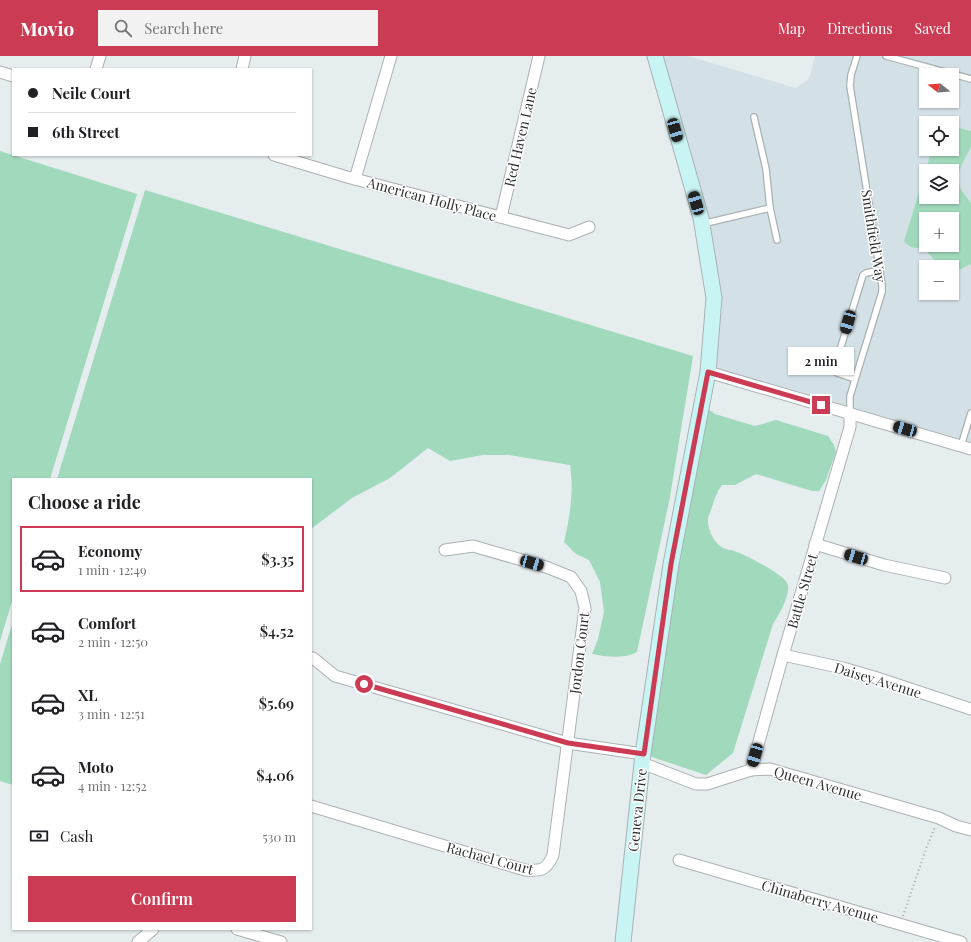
<!DOCTYPE html>
<html lang="en">
<head>
<meta charset="utf-8">
<style>
  body { margin:0; font-family:"Playfair Display",serif; background:#f2f2f2; color:#202124; height:100vh; display:flex; flex-direction:column; font-size:15px; white-space:nowrap }
  * { box-sizing:border-box; margin:0 }
  p { font-size:13px; color:#757577 }
  .icon { flex:none; width:22px; height:22px; fill:none; stroke:currentColor; stroke-width:2; stroke-linecap:round; stroke-linejoin:round }
  .map { position:relative; flex:1; overflow:hidden }
  .sheet { position:absolute; left:12px; top:422px; width:300px; height:452px; display:flex; flex-direction:column; background:#fff; border-radius:0px; box-shadow:0 1px 3px #0004 }
  .sheet>* { flex:none }
  .top-card { position:absolute; left:12px; top:12px; width:300px; height:88px; border-radius:0px; box-shadow:0 1px 3px #0004; display:grid; align-content:center; height:88px; padding:0 16px; background:#fff }
  .needle { width:26px; rotate:287deg }
  .controls { position:absolute; left:919px; top:12px; display:grid; gap:8px }
  .controls a { display:grid; place-items:center; width:40px; height:40px; border-radius:0px; background:#fff; box-shadow:0 1px 3px #0004; font-size:20px }
  .end { position:absolute; width:18px; height:18px; margin:-9px; border:5px solid #cb3b53; background:#fff; box-shadow:0 0 0 2px #fff }
  .from { border-radius:50% }
  .bubble { position:absolute; height:28px; border-radius:0px; background:#fff; box-shadow:0 1px 3px #0004; font-size:13px; font-weight:600; line-height:28px; text-align:center }
  .car { position:absolute; width:12px; height:24px; margin:-12px -6px; border-radius:5px; box-shadow:0 0 3px 1px #0007; background:linear-gradient(#222 24%,#8ab4d8 0 40%,#222 0 76%,#8ab4d8 0 86%,#222 0) }
  .top-card b { display:flex; align-items:center; gap:14px; height:38px; font-size:15px }
  .top-card b+b { border-top:1px solid #e0e0e0 }
  .top-card i { width:10px; height:10px; background:#202124 }
  ul { padding:0; list-style:none }
  li { display:flex; align-items:center; gap:12px; height:66px; margin:0 8px 6px; padding:0 8px; border:2px solid transparent; border-radius:0px }
  li div { flex:1 }
  li b { display:block; font-size:15px }
  li em { font-style:normal; font-weight:600 }
  li.active { border-color:#cb3b53 }
  li>.icon { width:36px; height:36px; stroke-width:1.5 }
  h2 { padding:0 16px; font-size:18px; line-height:48px }
  .pay { display:flex; align-items:center; gap:10px; height:44px; padding:0 16px; font-size:15px }
  .pay p { margin-inline-start:auto }
  .primary-button { display:flex; gap:8px; margin-top:auto; padding:8px 16px }
  .primary-button a { flex:1; height:46px; border-radius:0px; background:#cb3b53; color:#fff; font-size:16px; font-weight:600; line-height:46px; text-align:center }
  header { display:flex; align-items:center; gap:24px; box-sizing:border-box; height:56px; padding:0 20px; background:#cb3b53; color:#fff }
  header strong { font-size:19px }
  nav { display:flex; gap:22px; margin-inline-start:auto; font-size:14px }
  .search { width:280px; height:36px; background:#f2f2f2; display:flex; align-items:center; gap:10px; box-sizing:border-box; padding:0 14px; border-radius:0px; color:#757577; font-size:15px }
  .map>svg:first-child { display:block }
</style>
</head>
<body>
<header>
<strong>Movio</strong>
<div class="search"><svg class="icon" aria-label="search" viewBox="0 0 24 24"><circle cx="10" cy="10" r="6"/><path d="M15 15l6 6"/></svg>Search here</div>
<nav><a>Map</a><a>Directions</a><a>Saved</a></nav>
</header>
<div class="map">
<svg width="971" height="886" viewBox="0 0 971 886">
  <rect width="100%" height="100%" fill="#e6edef"/>
  <g fill="#d3e1e7" fill-rule="evenodd">
    <path d="M660,0h28l108,32 13,-9 6,-23h156v75l-19,-5v-3h-26v26h6l-28,92 5,6 14,3 8,6 5,8 9,3h-19v26h26v-23l9,-1 10,-5v179l-257,-75 6,-70zM926,19h26v26h-26z"/>
    <path d="M971,91v56l-11,-15 -2,-11 3,-11z"/>
  </g>
  <g fill="#a0d9bc" fill-rule="evenodd">
    <path d="M952,70l19,5v16l-10,19 -3,11 2,11 11,15v61l-10,5 -8,1 -1,-3c-21,0 -15,-10 -29,-17 -9,-4 -11,1 -19,-9l28,-92h20zM926,115h26v26h-26zM926,163h26v26h-26z"/>
    <path d="M0,95l137,43 -87,285h-37v119l-13,43z"/>
    <path d="M145,134l548,166 -23,141 -33,155c-13,7 -31,5 -45,2l6,-15 6,-27 -4,-30 -11,-22 -13,-6 -12,-12c6,-26 10,-51 6,-77l-61,-10h-26l-33,6 -22,-13 -38,30 -38,20 -41,31v-50h-254z"/>
    <path d="M707,352l8,6 40,12 21,-6 52,16 6,9 2,7 -10,28 -7,11h-7l-56,-17 -21,11h-13c-6,8 -8,16 -11,25 -1,3 -3,6 -3,9 -1,10 6,24 15,29 4,2 10,2 14,4 10,4 49,23 51,33 2,11 -9,30 -15,39l-40,129 -27,22 -57,-19 28,-191z"/>
    <path d="M13,565v164l-13,-4v-117z"/>
  </g>
  <g fill="none" stroke-linecap="round" stroke-linejoin="round">
    <g stroke="#abb1b3" stroke-width="8">
      <g id="lane">
        <path d="M886,0l85,23"/>
        <path d="M770,152l7,32"/>
        <path d="M702,168l68,-16 -4,-39 -12,-52"/>
        <path d="M855,323l-18,-6 -2,-7 28,-91 3,-2 14,-3"/>
        <path d="M850,357v-17l32,-104v-7l-32,-199 1,-11 6,-19"/>
        <path d="M961,390l10,-33"/>
      </g>
    </g>
    <g stroke="#abb1b3" stroke-width="13">
      <g id="street">
        <path d="M96,13l4,-13"/>
        <path d="M242,13l3,-13"/>
        <path d="M0,16l13,4"/>
        <path d="M274,99l73,22 222,58 20,-8"/>
        <path d="M355,123l36,-123"/>
        <path d="M501,161l38,-161"/>
        <path d="M708,316l263,77"/>
        <path d="M815,488l69,21 61,13"/>
        <path d="M783,599l60,13 31,9 97,32"/>
        <path d="M313,602l22,18 233,67 75,11"/>
        <path d="M642,707l54,21h11l44,-14 19,-1 169,49 17,8 15,4"/>
        <path d="M751,714l32,-115 67,-228v-14"/>
        <path d="M311,750l214,64c16,1 21,1 28,-15l32,-247 -4,-17 -10,-14 -25,-10 -73,-21 -28,4"/>
        <path d="M679,804l282,82"/>
        <path d="M237,873l44,13"/>
        <path d="M138,886l15,-13"/>
      </g>
    </g>
    <g stroke="#abb1b3" stroke-width="17">
      <path id="secondary" d="M623,886l20,-188 28,-190 37,-192 6,-74 -13,-80 -46,-162"/>
    </g>
    <path stroke="#a1a6a8" stroke-width="2" stroke-dasharray="1 3" stroke-linecap="butt" d="M903,860l23,-67 9,-22"/>
    <use href="#lane" stroke="#fff" stroke-width="5.5"/>
    <use href="#street" stroke="#fff" stroke-width="11"/>
    <use href="#secondary" stroke="#c8f5f4" stroke-width="15"/>
  </g>
  <g fill="none" stroke-linecap="round" stroke-linejoin="round">
    <path stroke="#cb3b53" stroke-width="5" d="M364,628l204,59 76,11 27,-190 37,-192 113,33"/>
  </g>
  <g text-anchor="middle" dominant-baseline="central" stroke-width="3" stroke-linejoin="round" paint-order="stroke">
    <g font-size="14" fill="#2d2f30" stroke="#fff">
      <text transform="translate(520 81) rotate(-77)">Red Haven Lane</text>
      <text transform="translate(432 143) rotate(15)">American Holly Place</text>
      <text transform="translate(874 180) rotate(81)">Smithfield Way</text>
      <text transform="translate(802 535) rotate(-74)">Battle Street</text>
      <text transform="translate(579 597) rotate(-83)">Jordon Court</text>
      <text transform="translate(878 624) rotate(17)">Daisey Avenue</text>
      <text transform="translate(818 727) rotate(16)">Queen Avenue</text>
      <text transform="translate(637 754) rotate(-84)">Geneva Drive</text>
      <text transform="translate(490 802) rotate(15)">Rachael Court</text>
      <text transform="translate(820 845) rotate(16)">Chinaberry Avenue</text>
    </g>
  </g>
</svg>
<div class="controls">
<a><svg class="needle" viewBox="-14 -14 28 28"><path d="M0-13l5 13h-10z" fill="#e53935"/><path d="M0 13l5-13h-10z" fill="#757577"/></svg></a>
<a><svg class="icon" aria-label="locate" viewBox="0 0 24 24"><circle cx="12" cy="12" r="6"/><path d="M12 2v4M12 18v4M2 12h4M18 12h4"/></svg></a>
<a><svg class="icon" aria-label="layers" viewBox="0 0 24 24"><path d="M12 4l9 5-9 5-9-5zM3 14l9 5 9-5"/></svg></a>
<a>+</a>
<a>−</a>
</div>
<i class="end from" style="left:364px;top:628px"></i>
<i class="end" style="left:821px;top:349px"></i>
<div class="bubble" style="left:788px;top:291px;width:66px">2 min</div>
<i class="car" style="left:675px;top:74px;rotate:164deg"></i>
<i class="car" style="left:696px;top:147px;rotate:344deg"></i>
<i class="car" style="left:848px;top:266px;rotate:196deg"></i>
<i class="car" style="left:905px;top:373px;rotate:286deg"></i>
<i class="car" style="left:856px;top:501px;rotate:287deg"></i>
<i class="car" style="left:532px;top:507px;rotate:106deg"></i>
<i class="car" style="left:755px;top:699px;rotate:196deg"></i>
<div class="top-card">
<b><i class="from"></i>Neile Court</b>
<b><i></i>6th Street</b>
</div>
<section class="sheet">
<h2>Choose a ride</h2>
<ul>
<li class="active"><svg class="icon" aria-label="car" viewBox="0 0 24 24"><path d="M5 17H2v-5l4-1 3-4h7l3 4 3 1v5h-3M9 17h6M6 11h13"/><circle cx="7" cy="17" r="2"/><circle cx="17" cy="17" r="2"/></svg><div><b>Economy</b><p>1 min · 12:49</p></div><em>$3.35</em></li>
<li><svg class="icon" aria-label="car" viewBox="0 0 24 24"><path d="M5 17H2v-5l4-1 3-4h7l3 4 3 1v5h-3M9 17h6M6 11h13"/><circle cx="7" cy="17" r="2"/><circle cx="17" cy="17" r="2"/></svg><div><b>Comfort</b><p>2 min · 12:50</p></div><em>$4.52</em></li>
<li><svg class="icon" aria-label="car" viewBox="0 0 24 24"><path d="M5 17H2v-5l4-1 3-4h7l3 4 3 1v5h-3M9 17h6M6 11h13"/><circle cx="7" cy="17" r="2"/><circle cx="17" cy="17" r="2"/></svg><div><b>XL</b><p>3 min · 12:51</p></div><em>$5.69</em></li>
<li><svg class="icon" aria-label="car" viewBox="0 0 24 24"><path d="M5 17H2v-5l4-1 3-4h7l3 4 3 1v5h-3M9 17h6M6 11h13"/><circle cx="7" cy="17" r="2"/><circle cx="17" cy="17" r="2"/></svg><div><b>Moto</b><p>4 min · 12:52</p></div><em>$4.06</em></li>
</ul>
<div class="pay"><svg class="icon" aria-label="cash" viewBox="0 0 24 24"><path d="M3 7h18v10H3z"/><circle cx="12" cy="12" r="2"/></svg>Cash<p>530 m</p></div>
<div class="primary-button"><a>Confirm</a></div>
</section>
</div>
</body>
</html>
